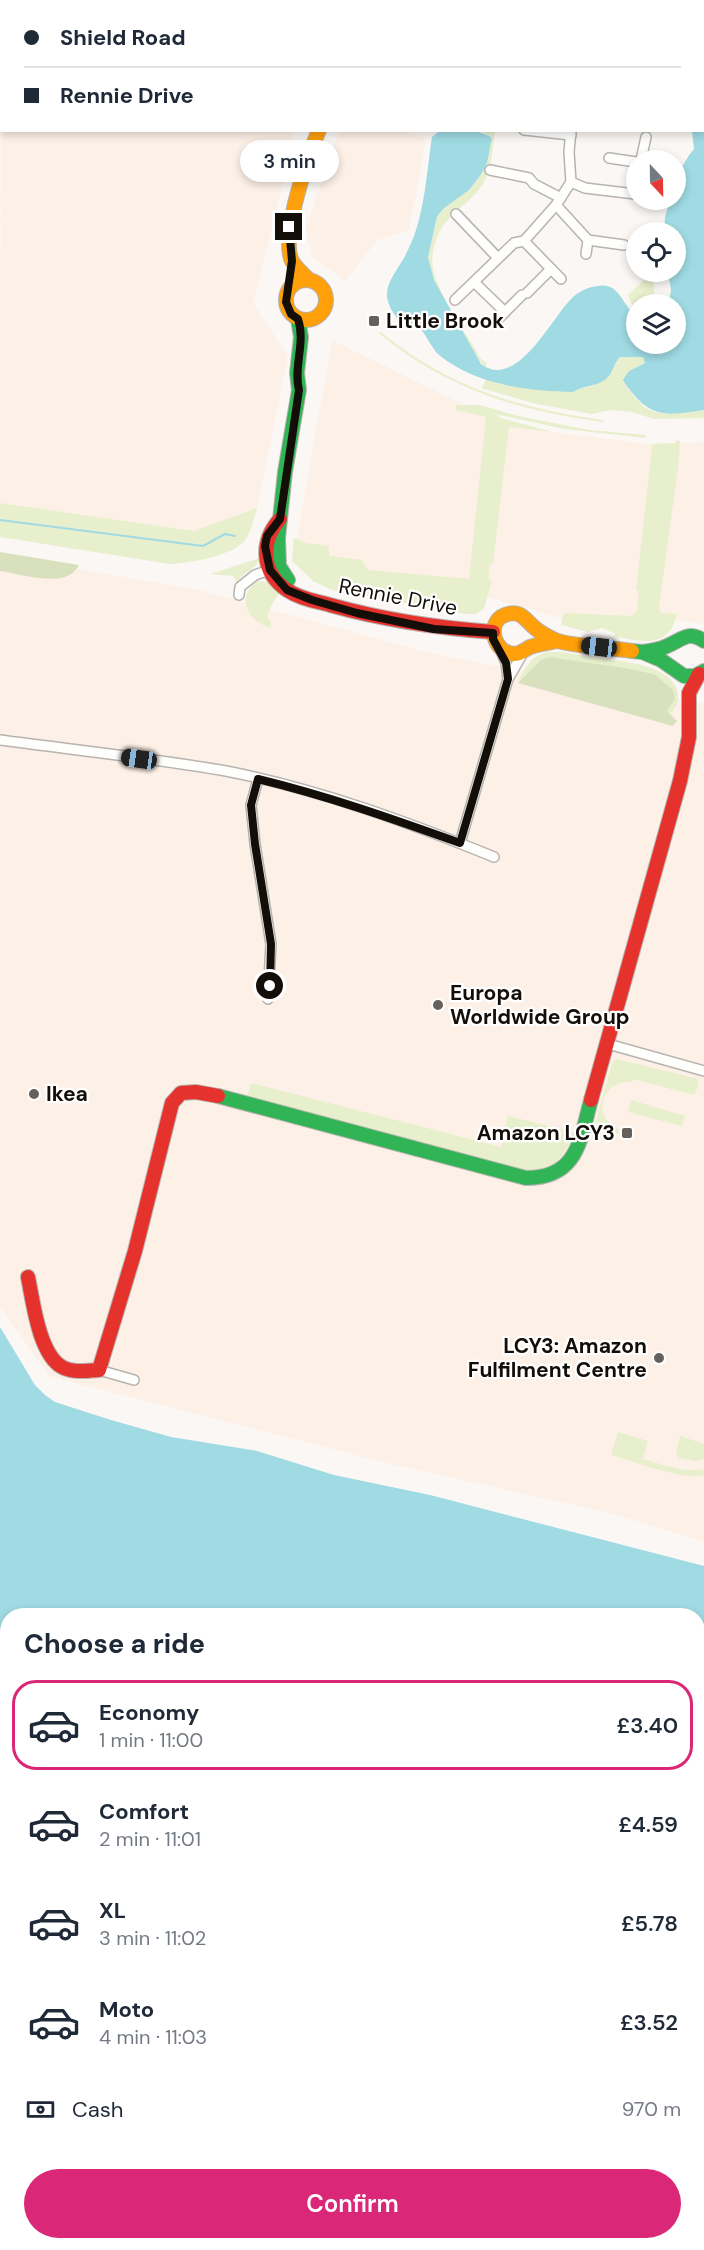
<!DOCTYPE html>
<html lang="en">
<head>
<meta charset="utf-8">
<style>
  body { margin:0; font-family:"DM Sans",sans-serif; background:#f6f6f7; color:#1f2937; height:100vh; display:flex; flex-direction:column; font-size:22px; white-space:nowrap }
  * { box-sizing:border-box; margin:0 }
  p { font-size:20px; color:#747a83 }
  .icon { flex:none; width:33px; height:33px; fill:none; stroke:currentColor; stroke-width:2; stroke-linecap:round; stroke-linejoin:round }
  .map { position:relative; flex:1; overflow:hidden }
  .panel { position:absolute; left:0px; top:1608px; width:705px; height:642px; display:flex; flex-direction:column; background:#fff; border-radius:24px 24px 0 0; box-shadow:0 3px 9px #0003 }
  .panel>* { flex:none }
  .top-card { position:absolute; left:0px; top:0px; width:705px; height:132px; box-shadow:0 3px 9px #0003; display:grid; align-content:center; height:132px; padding:0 24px; background:#fff }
  .needle { width:39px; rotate:158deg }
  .tools { position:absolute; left:626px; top:150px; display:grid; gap:12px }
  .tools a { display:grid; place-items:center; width:60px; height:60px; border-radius:50%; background:#fff; box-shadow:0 3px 9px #0003; font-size:30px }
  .end { position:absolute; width:27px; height:27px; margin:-14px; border:8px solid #140e09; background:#fff; box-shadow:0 0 0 3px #fff }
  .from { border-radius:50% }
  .bubble { position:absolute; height:42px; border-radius:21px; background:#fff; box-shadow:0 3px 9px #0003; font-size:20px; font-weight:600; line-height:42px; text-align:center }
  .car { position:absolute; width:18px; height:36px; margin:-18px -9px; border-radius:8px; box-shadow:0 0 4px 2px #0007; background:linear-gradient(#222 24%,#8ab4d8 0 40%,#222 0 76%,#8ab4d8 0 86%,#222 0) }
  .top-card b { display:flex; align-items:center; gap:21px; height:57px; font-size:22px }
  .top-card b+b { border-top:2px solid #e0e1e3 }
  .top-card i { width:15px; height:15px; background:#1f2937 }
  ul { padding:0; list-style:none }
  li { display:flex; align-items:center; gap:18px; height:90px; margin:0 12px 9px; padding:0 12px; border:3px solid transparent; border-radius:24px }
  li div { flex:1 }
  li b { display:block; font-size:22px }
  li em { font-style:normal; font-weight:600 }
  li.active { border-color:#db2777 }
  li>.icon { width:54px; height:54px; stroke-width:1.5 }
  h2 { padding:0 24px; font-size:27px; line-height:72px }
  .pay { display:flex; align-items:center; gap:15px; height:66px; padding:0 24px; font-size:22px }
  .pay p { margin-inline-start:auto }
  .button { display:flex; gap:12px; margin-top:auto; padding:12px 24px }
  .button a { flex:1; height:69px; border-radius:36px; background:#db2777; color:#fff; font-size:24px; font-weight:600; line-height:69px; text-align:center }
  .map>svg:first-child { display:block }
</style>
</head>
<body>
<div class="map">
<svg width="704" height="2250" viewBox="0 0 704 2250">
  <rect width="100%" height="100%" fill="#fbf7f4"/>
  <g fill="#fdf0e6">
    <path d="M1,0l96,1 -95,1v128l292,1 -2,16 -39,156 35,53 -31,152 -63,23 -194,-28z"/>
    <path d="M340,131h68v3l18,4 -17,92 -32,10 -32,41 -33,-25 -6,-26 24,-76z"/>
    <path d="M332,340l177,87 141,17 54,-2v182l-37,-5 -80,7 -109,-32 -185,-33z"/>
    <path d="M67,567l132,23 231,63 176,34 98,16v839l-90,-28 -223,-50 -342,-88 -49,-70v-736z"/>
  </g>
  <g fill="#e7efcc">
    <path d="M482,131h13c-2,15 -3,34 -10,49 -16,29 -43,32 -51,67 -3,11 -2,21 2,32 10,28 30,54 45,80l6,4 -2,4 -15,-19 -36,-68 -6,-23 9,-39 6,-9 26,-19 11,-14 7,-14 5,-24z"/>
    <path d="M645,279l8,2 3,23h-20v9l-8,-18z"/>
    <path d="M381,332c67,55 138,77 223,88v2c-83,-10 -160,-34 -225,-89z"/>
    <path d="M640,356l3,1 2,6 -16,8 -6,11c6,8 12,17 19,23 15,14 44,7 62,5v8l-50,1 -22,-7 -22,-2 -18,4 -60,-11 -50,-15 4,-9 13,5 77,5 16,-3 21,-17 7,-12z"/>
    <path d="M456,405h24l38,11 72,14 56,5v3l-82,-9 -69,-15 6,4 52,14 -44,-5 -16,137h-3l-2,15 4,1 -8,29 -9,5h-10l-133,-24 -19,-9 -21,-20 2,-23 12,5 23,3v10l33,4 6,10 101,9 17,-162 -30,-7z"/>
    <path d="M676,440l4,1 -1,19 -20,147 2,6 16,1c-8,36 -35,27 -62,23l-1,-4 -12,-5 -14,4 -27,-7 3,-12 68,3 5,-6 2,-19 -3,-1 16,-143 1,-3 22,-1z"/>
    <path d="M0,503l194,28 63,-23c-3,10 -6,23 -11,31 -12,17 -57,24 -76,25l-170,-27z"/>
    <path d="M260,558c-3,11 -16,14 -23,24l-4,-6 -23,-2z"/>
    <path d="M257,581l14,1 11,8c-7,9 -12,16 -15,27l4,6v5c-23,-6 -36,-31 -14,-47z"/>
    <path d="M547,652c15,-1 31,3 46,6 24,3 73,4 84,31 3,10 0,18 -7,25l-3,-3 5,-7 -18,-30 -29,-6 -76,-10 -31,25c6,-15 12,-26 29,-31z"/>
    <path d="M617,1059l81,20v8l-4,8 -61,-16 -1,3c-31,-3 -41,36 -13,47l-1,5 -21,-6 -1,-6 16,-59z"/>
    <path d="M251,1083l250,64 7,-31 65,16c-7,25 -18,35 -43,40l-283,-75z"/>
    <path d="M631,1100l54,16 -3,10 -54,-14z"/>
    <path d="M618,1432l30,9 -5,18c19,5 42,15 61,10v6c-20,6 -71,-14 -93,-20z"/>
    <path d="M680,1436l24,8v15l-9,2 -16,-3 -3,-6z"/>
  </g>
  <g fill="#d8e0be">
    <path d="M0,552l79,13c-11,25 -58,9 -79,6z"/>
    <path d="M549,657l76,11 29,6 19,16 2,9 -8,12 10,10 -4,5 -155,-43 23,-23z"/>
  </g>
  <g fill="#a0dae3" fill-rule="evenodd">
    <path d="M704,57v353c-29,4 -50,10 -70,-15 -4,-5 -9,-10 -11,-15l6,-9 16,-8 -2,-6h-23c-6,6 -7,16 -14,22 -10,8 -23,6 -33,13 -46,-1 -97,-7 -134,-37 -9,-8 -13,-24 -23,-29l-6,3c-10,-5 -22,-20 -23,-33 -1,-15 13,-29 19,-42 19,-35 20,-79 26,-117 1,-1 7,-6 8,-6 11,-4 43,-1 52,7l-5,25 -7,13 -11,14 -26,19 -6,8 -9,40 6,23 47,84c36,28 72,-49 92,-67 7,-6 15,-10 25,-11 8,-2 15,1 20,7 3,4 16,23 18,27 2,6 0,17 0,24h39v-40h-6l2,-14 -3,-18h7v-40h-11l1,-15 5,-17h5c0,-19 6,-36 19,-51l-2,-18 12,-1z"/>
    <path d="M0,1327l35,58 10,10 10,7 56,18 60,17 86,14 77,24 96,20 274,71v684h-704zM8,1616h690v626h-690z"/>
  </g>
  <path fill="#fbf7f4" d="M403,2243h110l38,7h-121z"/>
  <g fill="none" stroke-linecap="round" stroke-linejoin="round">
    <path stroke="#a0dae3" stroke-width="2" d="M0,520l203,26 22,-12 10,2"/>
    <g stroke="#b7b3af" stroke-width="12">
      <g id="street">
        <path d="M582,2l1,-2"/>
        <path d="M641,2v-2"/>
        <path d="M524,130l47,5"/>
        <path d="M571,130l-2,22 2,30 14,6 50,6 1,-6"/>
        <path d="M609,158l27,4"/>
        <path d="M641,160l5,-23"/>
        <path d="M490,170l39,8 5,6 27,14"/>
        <path d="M571,182l-15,23 32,35 36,5"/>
        <path d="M556,205l-32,36 37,38"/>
        <path d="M456,214l42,44"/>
        <path d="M586,254l2,-14"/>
        <path d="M474,282l31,30 17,-17"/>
        <path d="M527,293l24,-24"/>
        <path d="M455,300l59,-57 10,-2"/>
        <path d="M494,323l11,-11"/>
        <path d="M239,595l1,-8 15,-12 20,-7"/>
        <path d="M500,649l6,14 2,16"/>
        <path d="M0,740c75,10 151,18 226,31 92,18 182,51 268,86"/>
        <path d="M258,779l-7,26 4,39 16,100 -3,55"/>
        <path d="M460,843l48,-164 15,-26"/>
        <path d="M608,1044l96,27"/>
        <path d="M99,1370l35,10"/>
      </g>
    </g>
    <g stroke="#b7b3af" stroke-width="16">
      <g id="fast">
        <path d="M288,580l-9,-14 -1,-28 7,-66 14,-82 -2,-17 4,-36 -3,-18"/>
        <path d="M632,651l10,1 19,8 23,16h11l9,-5"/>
        <path d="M642,652c9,-1 17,-2 25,-6 15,-6 21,-16 37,-5"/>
        <path d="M218,1096l308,82c52,0 54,-38 65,-78"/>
      </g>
    </g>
    <g stroke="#b7b3af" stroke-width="16">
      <g id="slow">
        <path d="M146,0l3,2"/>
        <path d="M308,279c-5,-5 -12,-11 -16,-18 -12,-24 16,-105 27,-131"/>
        <circle cx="306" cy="300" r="20"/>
        <path d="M557,641c-9,2 -19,3 -27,6 -6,3 -9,7 -16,7 -21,-1 -28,-32 -9,-39 16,-6 20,5 30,13 5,5 14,9 20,12 14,6 59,8 77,11"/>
      </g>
    </g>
    <g stroke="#b7b3af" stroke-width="16">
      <g id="jam">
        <path d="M280,519c-20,23 -19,53 7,71 13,9 29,11 43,15 54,15 108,23 163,27"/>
        <path d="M591,1100l89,-319 9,-44v-44l10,-19"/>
        <path d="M28,1277c5,25 11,77 34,90 11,6 25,4 37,3l36,-119 37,-148 9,-10 15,-1 22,4"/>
      </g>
    </g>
    <use href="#street" stroke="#fefefd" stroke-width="9"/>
    <use href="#fast" stroke="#30b455" stroke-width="14"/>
    <use href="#slow" stroke="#ff9f0a" stroke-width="14"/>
    <use href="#jam" stroke="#e5322d" stroke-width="14"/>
  </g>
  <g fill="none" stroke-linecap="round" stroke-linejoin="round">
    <path stroke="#140e09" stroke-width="8" d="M270,986l1,-42 -16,-100 -4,-39 7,-26c70,17 135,40 202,64l48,-164 -2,-16 -13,-24v-6l-59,-4 -77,-16 -45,-13 -25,-10 -17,-20 -5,-24 2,-10 13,-17 19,-129c-6,-23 7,-47 -1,-71l-7,-5 -5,-12 6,-41 -3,-34"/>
  </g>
  <g fill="#65605b" stroke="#fff" stroke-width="2">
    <rect x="368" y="315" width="12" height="12" rx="3"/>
    <circle cx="438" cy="1005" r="6"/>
    <circle cx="34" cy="1094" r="6"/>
    <rect x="621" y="1127" width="12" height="12" rx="3"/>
    <circle cx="659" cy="1358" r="6"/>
  </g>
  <g text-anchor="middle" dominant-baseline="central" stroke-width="4.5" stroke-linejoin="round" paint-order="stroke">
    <g font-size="21" font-weight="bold" fill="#140e09" stroke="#fff" text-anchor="start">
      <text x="386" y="321">Little Brook</text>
      <text x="450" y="993">Europa<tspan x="450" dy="24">Worldwide Group</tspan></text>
      <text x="46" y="1094">Ikea</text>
      <text x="615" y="1133" text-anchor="end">Amazon LCY3</text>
      <text x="647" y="1346" text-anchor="end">LCY3: Amazon<tspan x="647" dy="24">Fulfilment Centre</tspan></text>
    </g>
    <g font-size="21" fill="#140e09" stroke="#fff">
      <text transform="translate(398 597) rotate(11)">Rennie Drive</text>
    </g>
  </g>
</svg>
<div class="tools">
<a><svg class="needle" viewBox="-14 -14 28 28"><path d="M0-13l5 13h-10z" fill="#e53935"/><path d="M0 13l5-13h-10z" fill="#747a83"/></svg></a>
<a><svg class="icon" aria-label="locate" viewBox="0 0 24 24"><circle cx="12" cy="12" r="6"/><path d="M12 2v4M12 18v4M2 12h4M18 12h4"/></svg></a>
<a><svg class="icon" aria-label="layers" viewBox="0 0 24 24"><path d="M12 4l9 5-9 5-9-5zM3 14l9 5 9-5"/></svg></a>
</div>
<i class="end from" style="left:270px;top:986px"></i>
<i class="end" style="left:289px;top:227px"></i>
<div class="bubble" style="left:240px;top:140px;width:99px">3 min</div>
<i class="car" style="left:599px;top:647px;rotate:277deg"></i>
<i class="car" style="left:139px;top:759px;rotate:278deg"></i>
<div class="top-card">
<b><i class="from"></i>Shield Road</b>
<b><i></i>Rennie Drive</b>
</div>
<section class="panel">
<h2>Choose a ride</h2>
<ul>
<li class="active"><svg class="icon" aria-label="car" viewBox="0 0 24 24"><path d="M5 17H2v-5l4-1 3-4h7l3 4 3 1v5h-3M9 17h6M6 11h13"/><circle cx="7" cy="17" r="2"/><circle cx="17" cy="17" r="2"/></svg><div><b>Economy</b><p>1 min · 11:00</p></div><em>£3.40</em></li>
<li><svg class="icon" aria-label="car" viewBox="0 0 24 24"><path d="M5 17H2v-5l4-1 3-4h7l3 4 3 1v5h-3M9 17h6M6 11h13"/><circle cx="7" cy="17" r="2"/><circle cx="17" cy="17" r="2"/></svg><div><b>Comfort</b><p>2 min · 11:01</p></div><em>£4.59</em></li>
<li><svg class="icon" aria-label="car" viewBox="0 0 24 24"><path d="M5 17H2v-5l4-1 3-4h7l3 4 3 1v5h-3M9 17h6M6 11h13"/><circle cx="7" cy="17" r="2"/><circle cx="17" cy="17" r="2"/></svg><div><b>XL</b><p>3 min · 11:02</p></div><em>£5.78</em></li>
<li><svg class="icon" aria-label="car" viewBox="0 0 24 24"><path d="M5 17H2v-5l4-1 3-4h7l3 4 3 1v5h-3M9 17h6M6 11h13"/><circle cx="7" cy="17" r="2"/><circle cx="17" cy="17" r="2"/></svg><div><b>Moto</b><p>4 min · 11:03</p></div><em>£3.52</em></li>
</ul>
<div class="pay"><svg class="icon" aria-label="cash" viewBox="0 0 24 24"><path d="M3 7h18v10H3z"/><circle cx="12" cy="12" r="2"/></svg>Cash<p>970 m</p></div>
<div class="button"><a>Confirm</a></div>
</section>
</div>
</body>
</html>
